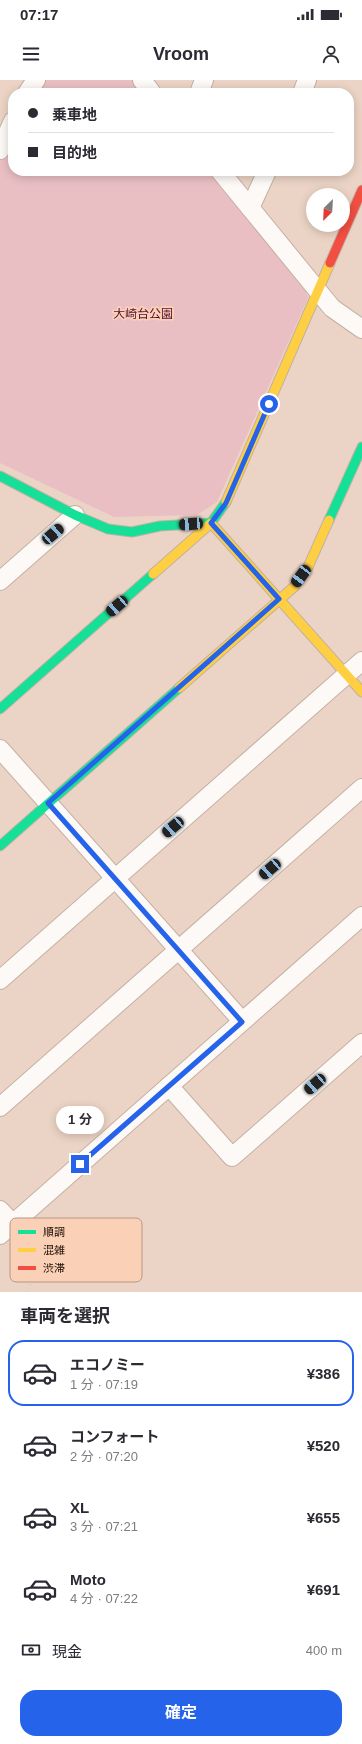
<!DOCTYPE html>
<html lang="ja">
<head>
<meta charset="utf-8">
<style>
  body { margin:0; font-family:Helvetica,"Noto Sans JP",sans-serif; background:#f7f7f7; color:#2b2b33; height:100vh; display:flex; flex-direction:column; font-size:15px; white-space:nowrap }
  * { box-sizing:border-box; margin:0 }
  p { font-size:13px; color:#7c7c81 }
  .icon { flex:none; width:22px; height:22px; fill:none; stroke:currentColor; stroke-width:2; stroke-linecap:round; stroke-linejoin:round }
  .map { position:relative; height:1212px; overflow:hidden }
  .sheet { display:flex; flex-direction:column; background:#fff; flex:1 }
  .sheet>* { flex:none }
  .hud { position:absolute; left:8px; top:8px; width:346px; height:88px; border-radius:16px; box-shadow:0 2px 10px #0003; display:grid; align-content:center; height:88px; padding:0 20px; background:#fff }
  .needle { width:26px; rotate:204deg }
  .controls { position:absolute; left:306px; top:108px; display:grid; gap:8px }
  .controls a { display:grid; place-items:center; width:44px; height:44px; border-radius:50%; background:#fff; box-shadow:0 2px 10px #0003; font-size:20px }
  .end { position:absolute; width:18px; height:18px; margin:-9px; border:5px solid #2563eb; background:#fff; box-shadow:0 0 0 2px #fff }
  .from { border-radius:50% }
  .bubble { position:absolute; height:28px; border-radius:14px; background:#fff; box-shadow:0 2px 10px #0003; font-size:13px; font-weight:700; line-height:28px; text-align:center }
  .car { position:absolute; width:12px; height:24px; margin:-12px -6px; border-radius:5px; box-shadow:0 0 3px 1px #0007; background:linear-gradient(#222 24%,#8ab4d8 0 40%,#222 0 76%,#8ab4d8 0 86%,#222 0) }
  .hud b { display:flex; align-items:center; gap:14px; height:38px; font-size:15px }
  .hud b+b { border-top:1px solid #e1e1e2 }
  .hud i { width:10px; height:10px; background:#2b2b33 }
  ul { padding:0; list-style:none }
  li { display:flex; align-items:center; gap:12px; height:66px; margin:0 8px 6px; padding:0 12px; border:2px solid transparent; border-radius:16px }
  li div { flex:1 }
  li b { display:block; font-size:15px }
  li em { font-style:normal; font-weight:700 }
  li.current { border-color:#2563eb }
  li>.icon { width:36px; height:36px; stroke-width:1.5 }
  h2 { padding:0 20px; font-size:18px; line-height:48px }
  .pay { display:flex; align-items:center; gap:10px; height:44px; padding:0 20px; font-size:15px }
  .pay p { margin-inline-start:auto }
  .button { display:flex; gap:8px; margin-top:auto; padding:8px 20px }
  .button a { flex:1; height:46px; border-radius:16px; background:#2563eb; color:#fff; font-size:16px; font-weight:700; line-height:46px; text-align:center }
  .status { display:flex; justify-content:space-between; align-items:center; height:28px; padding:0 20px; background:#fff; direction:ltr }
  .status svg { height:11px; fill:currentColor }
  header { display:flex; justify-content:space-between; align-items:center; height:52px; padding:0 20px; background:#fff; font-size:18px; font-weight:700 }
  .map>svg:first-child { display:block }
</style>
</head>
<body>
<div class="status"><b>07:17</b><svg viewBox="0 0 49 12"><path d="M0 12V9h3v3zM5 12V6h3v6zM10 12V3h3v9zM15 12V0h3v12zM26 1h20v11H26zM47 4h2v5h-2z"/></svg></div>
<header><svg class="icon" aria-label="menu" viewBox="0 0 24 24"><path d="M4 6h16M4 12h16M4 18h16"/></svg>Vroom<svg class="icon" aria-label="person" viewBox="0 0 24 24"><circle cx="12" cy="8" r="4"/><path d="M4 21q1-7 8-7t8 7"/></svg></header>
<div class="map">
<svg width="362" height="1212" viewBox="0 0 362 1212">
  <rect width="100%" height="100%" fill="#ebd4c5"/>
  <g fill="#eabfc4">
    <path d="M44,0h91l12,13h-114z"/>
    <path d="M13,52v39h199l93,116 3,11 -91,204 -20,13 -83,2 -114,-54v-302z"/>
  </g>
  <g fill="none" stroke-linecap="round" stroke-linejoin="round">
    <g stroke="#c4b0a3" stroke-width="20">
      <g id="street">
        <path d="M142,0l10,13"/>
        <path d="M27,13l9,-13"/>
        <path d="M199,13l5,-13"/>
        <path d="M302,13l5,-13"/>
        <path d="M0,70l13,-29"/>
        <path d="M220,91l112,137 30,21"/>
        <path d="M250,128l17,-37"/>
        <path d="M0,501l75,-66"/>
        <path d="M0,669l242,272"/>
        <path d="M0,900l362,-319"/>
        <path d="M169,1006l63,71 130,-114"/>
        <path d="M0,1027l362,-319"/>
        <path d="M0,1130l13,14"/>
        <path d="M0,1155l362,-319"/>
      </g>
    </g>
    <g stroke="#c4b0a3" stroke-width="11">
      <g id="fast">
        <path d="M0,396l75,39 33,14 24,3 28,-6 51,-3 15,-21"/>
        <path d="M329,440l33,-73"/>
        <path d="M0,629l153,-135"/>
        <path d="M0,766l179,-158"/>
      </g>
    </g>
    <g stroke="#c4b0a3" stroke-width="11">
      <g id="slow">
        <path d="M226,422l104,-239"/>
        <path d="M153,494l58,-51 151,169"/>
        <path d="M179,608l116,-102 13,-19 21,-47"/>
      </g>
    </g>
    <g stroke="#c4b0a3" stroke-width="11">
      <path id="jam" d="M330,183l32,-73"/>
    </g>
    <path stroke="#d6cfca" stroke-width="2.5" stroke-dasharray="1 3" stroke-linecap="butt" d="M26,1212l37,-56 -16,-19"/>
    <use href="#street" stroke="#fcf9f6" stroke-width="18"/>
    <use href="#fast" stroke="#16e098" stroke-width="9"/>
    <use href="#slow" stroke="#ffcf43" stroke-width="9"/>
    <use href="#jam" stroke="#f24e42" stroke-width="9"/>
  </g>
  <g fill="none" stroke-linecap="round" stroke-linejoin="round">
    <path stroke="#2563eb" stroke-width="5" d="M80,1084l162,-142 -194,-219 231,-204 -68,-76 15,-20 43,-99"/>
  </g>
  <g text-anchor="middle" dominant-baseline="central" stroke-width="3.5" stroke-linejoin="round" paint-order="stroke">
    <g font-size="12" fill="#560d33" stroke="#fad1b6">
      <text x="143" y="234">大崎台公園</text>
    </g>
  </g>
  <rect x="10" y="1138" width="132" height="64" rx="6" fill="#fad1b6" stroke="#b89680" stroke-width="1"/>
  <rect x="18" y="1150" width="18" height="4" fill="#16e098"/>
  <rect x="18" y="1168" width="18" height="4" fill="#ffcf43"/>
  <rect x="18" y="1186" width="18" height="4" fill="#f24e42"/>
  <g font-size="11" fill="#1e0c02">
    <text x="43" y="1156">順調</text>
    <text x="43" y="1174">混雑</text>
    <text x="43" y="1192">渋滞</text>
  </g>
</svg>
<div class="controls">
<a><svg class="needle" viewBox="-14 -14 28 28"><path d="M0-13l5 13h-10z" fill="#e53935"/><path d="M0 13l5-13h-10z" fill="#7c7c81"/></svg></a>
</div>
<i class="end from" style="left:269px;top:324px"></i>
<i class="end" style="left:80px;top:1084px"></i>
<div class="bubble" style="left:56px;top:1026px;width:48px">1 分</div>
<i class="car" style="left:191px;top:444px;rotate:266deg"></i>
<i class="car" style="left:53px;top:454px;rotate:49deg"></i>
<i class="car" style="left:301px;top:496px;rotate:217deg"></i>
<i class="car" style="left:117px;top:526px;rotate:229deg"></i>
<i class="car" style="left:173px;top:747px;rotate:229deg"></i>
<i class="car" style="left:270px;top:789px;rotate:229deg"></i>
<i class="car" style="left:315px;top:1004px;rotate:229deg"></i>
<div class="hud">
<b><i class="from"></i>乗車地</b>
<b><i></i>目的地</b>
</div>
</div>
<section class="sheet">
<h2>車両を選択</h2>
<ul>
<li class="current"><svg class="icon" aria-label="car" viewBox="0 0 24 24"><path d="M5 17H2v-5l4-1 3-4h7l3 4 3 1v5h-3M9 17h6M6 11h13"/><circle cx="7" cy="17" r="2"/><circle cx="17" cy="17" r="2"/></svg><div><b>エコノミー</b><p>1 分 · 07:19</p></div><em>¥386</em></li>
<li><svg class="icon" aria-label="car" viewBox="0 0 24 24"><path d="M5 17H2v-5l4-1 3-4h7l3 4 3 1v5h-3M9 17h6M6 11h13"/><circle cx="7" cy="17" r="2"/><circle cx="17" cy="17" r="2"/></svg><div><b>コンフォート</b><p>2 分 · 07:20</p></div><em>¥520</em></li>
<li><svg class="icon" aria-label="car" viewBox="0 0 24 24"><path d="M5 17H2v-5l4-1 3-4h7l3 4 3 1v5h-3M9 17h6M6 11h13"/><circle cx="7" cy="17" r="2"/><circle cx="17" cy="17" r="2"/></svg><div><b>XL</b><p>3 分 · 07:21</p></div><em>¥655</em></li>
<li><svg class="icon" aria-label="car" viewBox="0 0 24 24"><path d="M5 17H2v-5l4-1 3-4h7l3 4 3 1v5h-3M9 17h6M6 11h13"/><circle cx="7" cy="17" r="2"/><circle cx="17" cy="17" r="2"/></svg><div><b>Moto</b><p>4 分 · 07:22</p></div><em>¥691</em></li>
</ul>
<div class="pay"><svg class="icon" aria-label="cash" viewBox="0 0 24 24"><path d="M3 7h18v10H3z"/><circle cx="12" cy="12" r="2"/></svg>現金<p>400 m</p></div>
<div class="button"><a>確定</a></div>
</section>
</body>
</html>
